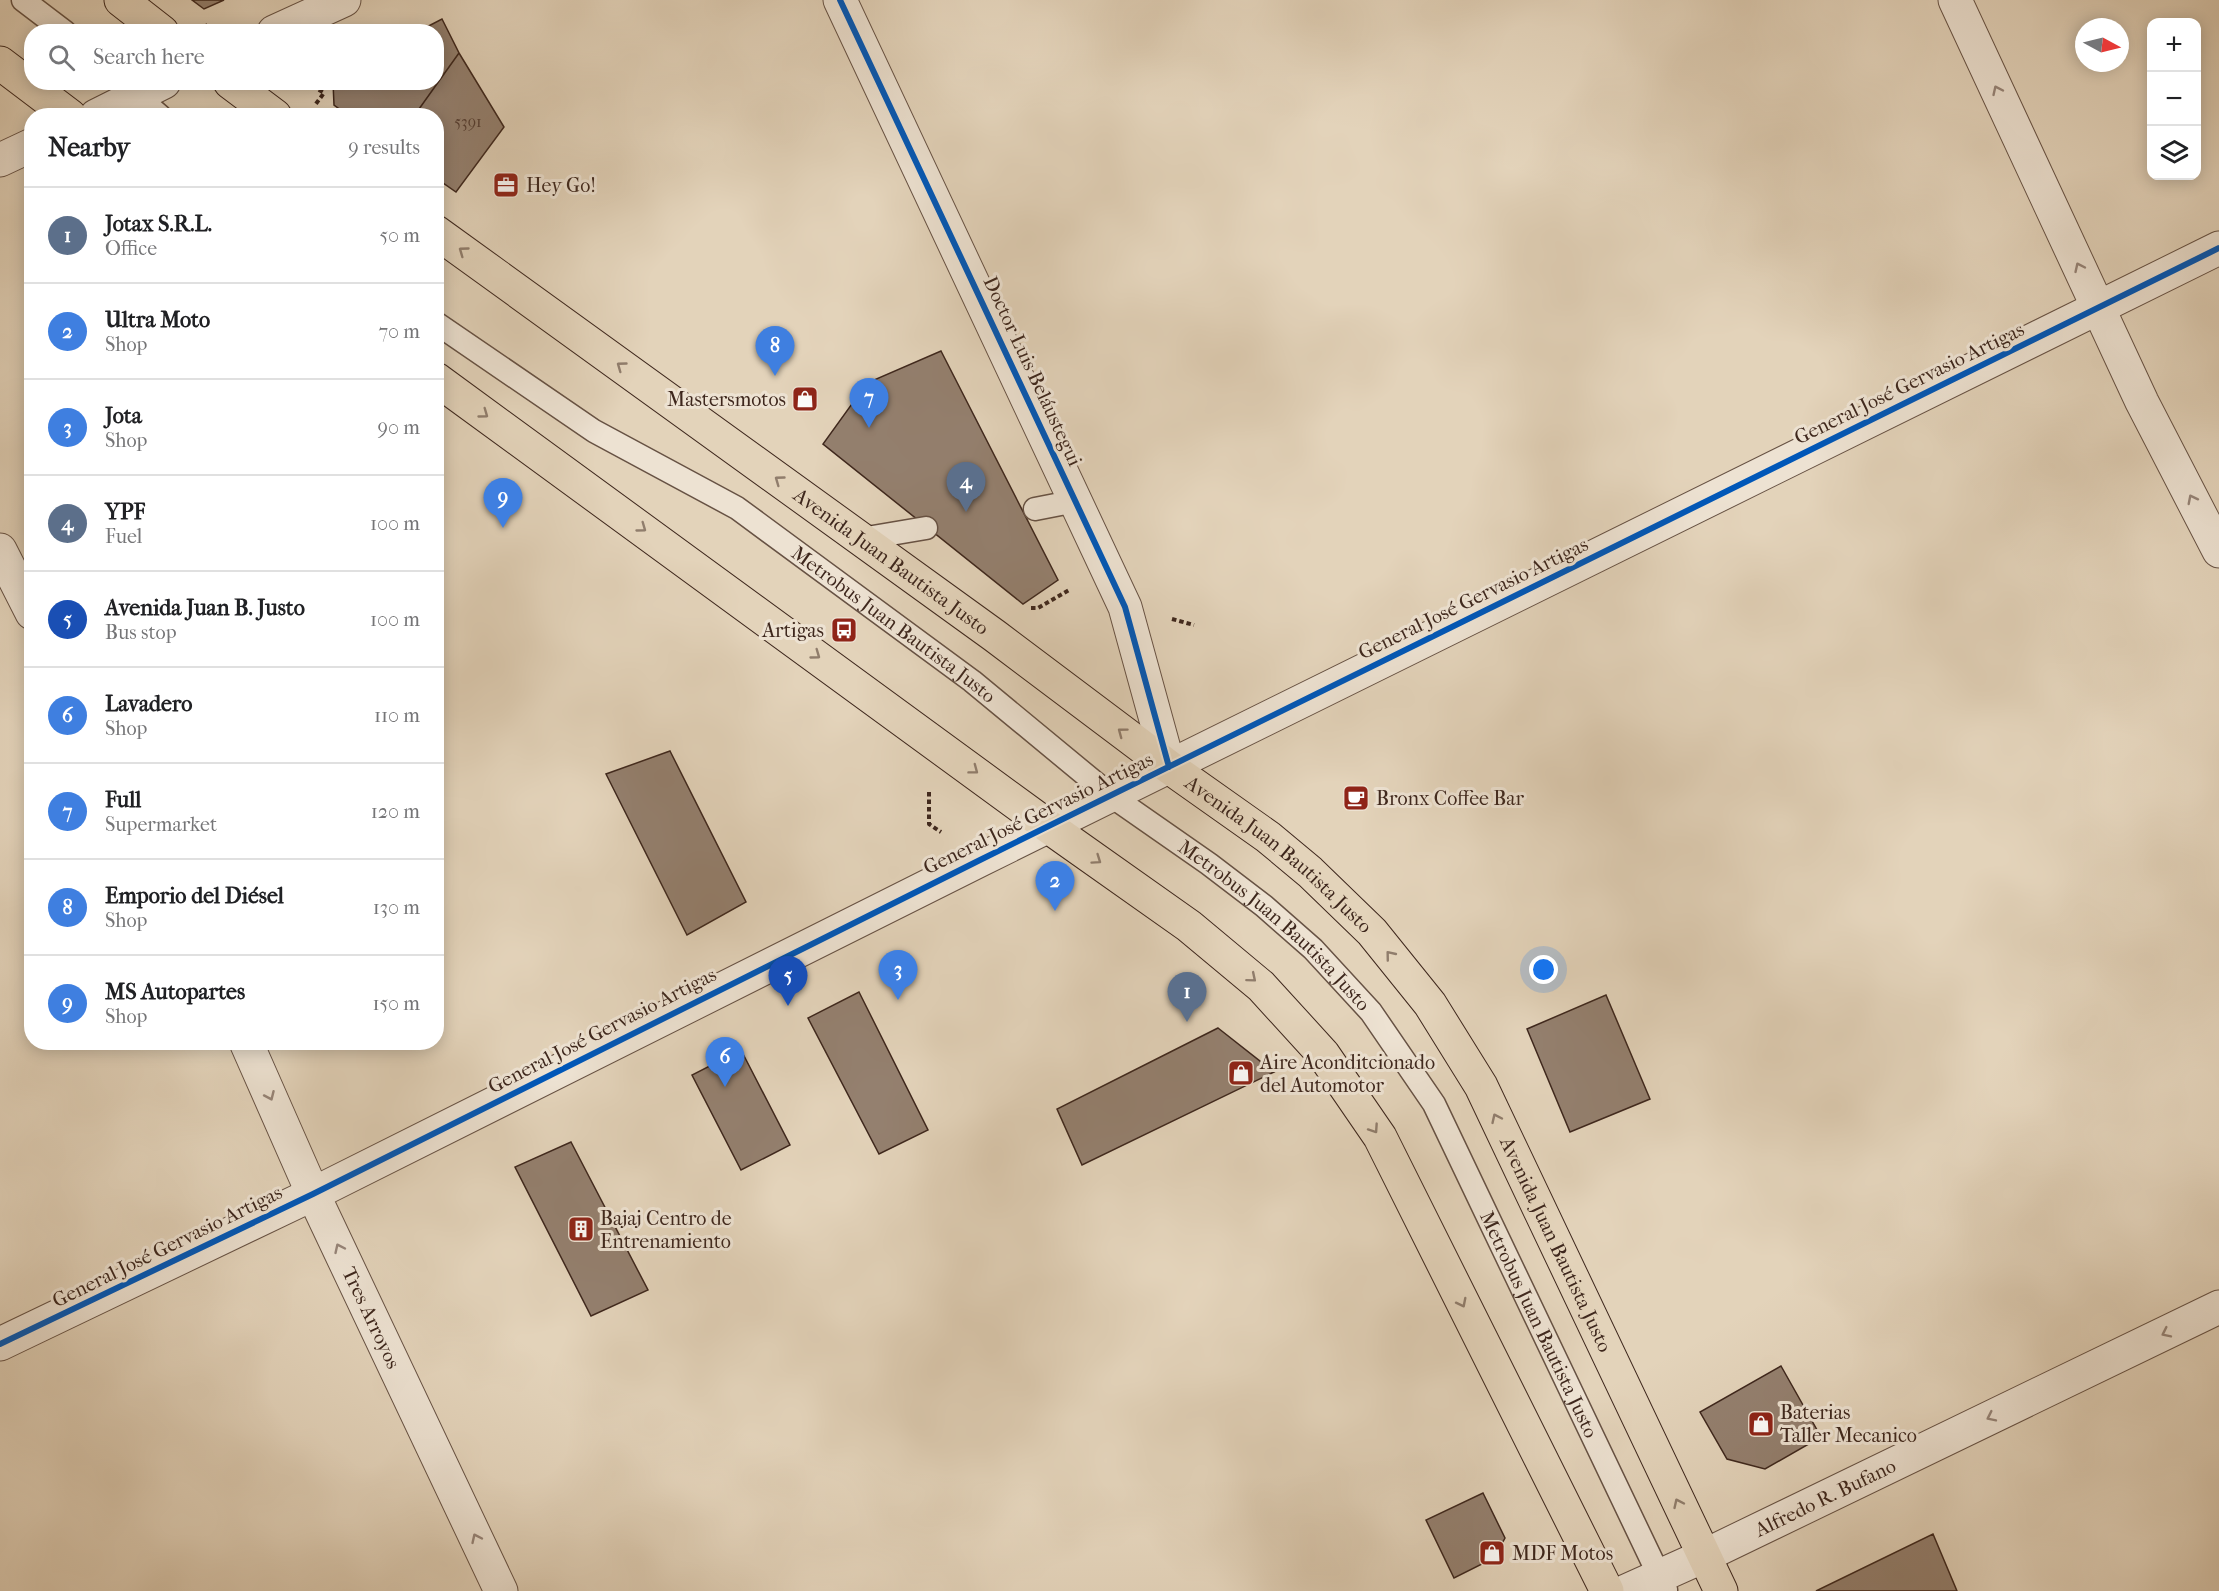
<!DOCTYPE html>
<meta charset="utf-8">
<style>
body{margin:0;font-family:"IM FELL French Canon",serif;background:#f2f2f2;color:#202124}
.controls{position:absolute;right:18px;top:18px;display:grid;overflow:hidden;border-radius:12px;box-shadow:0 3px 15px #0003}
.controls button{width:54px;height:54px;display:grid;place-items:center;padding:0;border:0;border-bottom:2px solid #e0e0e0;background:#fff;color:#202124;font:30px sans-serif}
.compass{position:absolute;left:2075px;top:18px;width:54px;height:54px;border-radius:50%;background:#fff;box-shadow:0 3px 15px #0003;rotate:97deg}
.you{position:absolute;left:1544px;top:970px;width:21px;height:21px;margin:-15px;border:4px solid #fff;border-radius:50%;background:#1a73e8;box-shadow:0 0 0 9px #1a73e833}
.badge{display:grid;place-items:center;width:39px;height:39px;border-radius:50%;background:#8f2418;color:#fff;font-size:20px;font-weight:700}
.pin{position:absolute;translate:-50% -50px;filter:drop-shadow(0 2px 3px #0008)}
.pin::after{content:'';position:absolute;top:32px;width:21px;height:18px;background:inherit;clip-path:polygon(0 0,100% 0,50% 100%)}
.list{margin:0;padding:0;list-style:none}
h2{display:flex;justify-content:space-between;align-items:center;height:78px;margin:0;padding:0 24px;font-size:26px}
h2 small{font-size:20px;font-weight:400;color:#757577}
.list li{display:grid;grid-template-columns:39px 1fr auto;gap:18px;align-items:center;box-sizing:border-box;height:96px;padding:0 24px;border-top:2px solid #e0e0e0}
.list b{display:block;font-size:22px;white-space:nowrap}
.list p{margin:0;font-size:20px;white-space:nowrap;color:#757577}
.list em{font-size:20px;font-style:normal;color:#757577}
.icon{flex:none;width:33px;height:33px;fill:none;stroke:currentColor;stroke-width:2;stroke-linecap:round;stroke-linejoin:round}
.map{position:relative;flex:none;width:2219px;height:1591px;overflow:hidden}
.search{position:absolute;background:#fff;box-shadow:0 3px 15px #0003;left:24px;top:24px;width:420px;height:66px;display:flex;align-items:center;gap:15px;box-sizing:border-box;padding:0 21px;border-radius:24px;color:#757577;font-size:22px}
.panel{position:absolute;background:#fff;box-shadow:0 3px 15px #0003;left:24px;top:108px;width:420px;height:942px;border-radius:24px}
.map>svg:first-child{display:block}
.building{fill:#94806f;stroke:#3e271d;stroke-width:1.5}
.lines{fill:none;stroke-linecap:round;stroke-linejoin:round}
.service-casing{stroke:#675244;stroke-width:25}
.minor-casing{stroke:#675244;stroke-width:35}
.primary-casing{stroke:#3e271d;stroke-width:35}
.path{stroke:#3e271d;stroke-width:4;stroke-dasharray:4.5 3;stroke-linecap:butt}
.service{stroke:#ede2d2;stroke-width:22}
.minor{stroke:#ede2d2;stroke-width:33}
.primary{stroke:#e3d3ba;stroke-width:33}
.cycleway-casing{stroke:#ede2d2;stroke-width:10}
.cycleway{stroke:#0057b8;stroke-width:6}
.oneway{stroke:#968478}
.oneway2{stroke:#907d6c}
.labels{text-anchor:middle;stroke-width:6;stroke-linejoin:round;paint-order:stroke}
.number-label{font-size:16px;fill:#543d32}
.poi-label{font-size:20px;fill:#3e271d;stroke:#ede2d2;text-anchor:start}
.street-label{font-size:20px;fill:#3e271d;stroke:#ede2d2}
</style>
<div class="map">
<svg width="2219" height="1591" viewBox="0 0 2219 1591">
<rect width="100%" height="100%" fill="#e3d3ba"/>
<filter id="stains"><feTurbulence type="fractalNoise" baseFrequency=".00333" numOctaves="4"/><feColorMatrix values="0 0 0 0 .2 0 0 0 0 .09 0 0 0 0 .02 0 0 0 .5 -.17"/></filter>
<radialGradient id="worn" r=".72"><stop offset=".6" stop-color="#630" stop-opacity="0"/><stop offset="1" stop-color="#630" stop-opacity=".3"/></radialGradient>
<path class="building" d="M192 0H224L204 9Z
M442 19 459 53 414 116H349L334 105 333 82H436V32H417Z
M459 53 504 127 456 192 436 178V116H414Z
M941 351 1058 580 1023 604 823 444 867 383Z
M670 751 746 902 687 935 606 774Z
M859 992 928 1130 879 1154 808 1018Z
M1606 995 1650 1099 1570 1132 1527 1029Z
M1218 1028 1274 1072 1082 1165 1057 1109Z
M741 1050 790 1145 741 1170 692 1075Z
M571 1142 648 1290 591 1316 515 1167Z
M1781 1366 1821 1437 1765 1469 1727 1459 1700 1412Z
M1483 1493 1505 1538 1494 1558 1454 1578 1426 1520Z
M1933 1534 1957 1591H1816Z"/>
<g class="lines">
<defs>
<g id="service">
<path d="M23 0 65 32"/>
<path d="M121 82 160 116"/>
<path id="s1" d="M436 323 594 431 737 508 972 681 1110 795 1209 864 1264 906 1313 949 1371 1012 1434 1104 1666 1590"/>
<path d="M1035 509 1076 501"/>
<path d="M861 539 926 528"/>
</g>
<g id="minor">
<path d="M840 0 1125 607 1169 767"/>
<path d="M1955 0 2142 402 2219 551"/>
<path d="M274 32 344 0"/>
<path d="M96 116 164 82"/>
<path d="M0 160 32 145"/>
<path d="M0 550 32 613"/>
<path id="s2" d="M246 1042 313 1194 501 1591"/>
<path d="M0 1344 313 1194 980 860 2219 248"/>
<path id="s3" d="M1626 1591 1704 1556 2219 1307"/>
</g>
<g id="primary">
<path d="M121 0 162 32"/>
<path d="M0 63 70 116"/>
<path d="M230 82 275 116"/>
<path id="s4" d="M436 232 995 636 1169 767 1268 837 1310 872 1372 932 1430 1004 1481 1086 1721 1591"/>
<path d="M436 379 1049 827 1189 926 1261 986 1323 1054 1380 1137 1607 1591"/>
</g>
</defs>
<use href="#service" class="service-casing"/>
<use href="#minor" class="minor-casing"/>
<use href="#primary" class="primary-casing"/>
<path class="path" d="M205 25 217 32
M306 82 324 93 315 105
M1031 608H1038L1069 590
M1172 619 1194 625
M929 792V824L941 832"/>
<use href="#service" class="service"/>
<use href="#minor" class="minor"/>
<use href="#primary" class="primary"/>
<defs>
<path id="cycleway" d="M840 0 1125 607 1169 767
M0 1344 313 1194 980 860 2219 248"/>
</defs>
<use href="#cycleway" class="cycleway-casing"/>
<use href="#cycleway" class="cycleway"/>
</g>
<defs><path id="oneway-chevron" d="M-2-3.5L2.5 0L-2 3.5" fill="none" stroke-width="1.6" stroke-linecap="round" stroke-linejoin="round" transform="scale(1.5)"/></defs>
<g class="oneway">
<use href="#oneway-chevron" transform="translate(1997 90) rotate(-115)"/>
<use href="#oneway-chevron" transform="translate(2079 267) rotate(-115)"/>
<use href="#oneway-chevron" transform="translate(2192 499) rotate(-117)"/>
<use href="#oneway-chevron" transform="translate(270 1096) rotate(66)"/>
<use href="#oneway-chevron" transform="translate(339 1248) rotate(-115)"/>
<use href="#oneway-chevron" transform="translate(2166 1333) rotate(154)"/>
<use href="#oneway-chevron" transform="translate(1991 1417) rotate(154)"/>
<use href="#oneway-chevron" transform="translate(476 1538) rotate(-115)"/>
</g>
<g class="oneway2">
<use href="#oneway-chevron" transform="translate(463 251) rotate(-144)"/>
<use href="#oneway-chevron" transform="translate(621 366) rotate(-144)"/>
<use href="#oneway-chevron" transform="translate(484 414) rotate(36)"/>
<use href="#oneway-chevron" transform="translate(779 480) rotate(-144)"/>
<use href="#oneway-chevron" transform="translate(642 528) rotate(36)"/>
<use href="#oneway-chevron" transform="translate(816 655) rotate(36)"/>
<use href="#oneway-chevron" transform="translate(1122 732) rotate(-143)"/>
<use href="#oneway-chevron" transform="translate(974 770) rotate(37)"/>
<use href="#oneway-chevron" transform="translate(1097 860) rotate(35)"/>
<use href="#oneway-chevron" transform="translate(1390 955) rotate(-129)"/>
<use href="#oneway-chevron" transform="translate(1252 978) rotate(40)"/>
<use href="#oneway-chevron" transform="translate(1496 1118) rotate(-115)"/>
<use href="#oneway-chevron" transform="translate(1374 1129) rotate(56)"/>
<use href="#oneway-chevron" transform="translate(1462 1303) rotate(63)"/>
<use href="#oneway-chevron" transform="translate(1678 1503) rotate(-115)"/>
</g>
<defs>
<symbol id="office-square" viewBox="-11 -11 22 22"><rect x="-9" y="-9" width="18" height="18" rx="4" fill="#8f2418" stroke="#ede2d2"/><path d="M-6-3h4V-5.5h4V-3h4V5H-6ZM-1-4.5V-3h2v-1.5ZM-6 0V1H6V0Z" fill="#fff"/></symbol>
<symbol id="shop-square" viewBox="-11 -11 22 22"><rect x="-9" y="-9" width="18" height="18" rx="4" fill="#8f2418" stroke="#ede2d2"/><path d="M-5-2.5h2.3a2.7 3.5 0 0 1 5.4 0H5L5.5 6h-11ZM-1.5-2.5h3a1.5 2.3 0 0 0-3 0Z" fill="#fff"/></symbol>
<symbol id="bus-square" viewBox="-11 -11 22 22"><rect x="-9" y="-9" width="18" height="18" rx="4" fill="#8f2418" stroke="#ede2d2"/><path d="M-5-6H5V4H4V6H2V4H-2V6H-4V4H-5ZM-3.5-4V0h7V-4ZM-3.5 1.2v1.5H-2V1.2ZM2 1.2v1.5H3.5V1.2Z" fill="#fff"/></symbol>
<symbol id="cafe-square" viewBox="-11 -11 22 22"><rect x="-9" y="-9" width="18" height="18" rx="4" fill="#8f2418" stroke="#ede2d2"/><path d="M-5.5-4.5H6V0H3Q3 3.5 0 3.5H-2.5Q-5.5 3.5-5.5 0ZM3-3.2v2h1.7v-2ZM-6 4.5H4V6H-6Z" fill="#fff"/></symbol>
<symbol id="building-square" viewBox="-11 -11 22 22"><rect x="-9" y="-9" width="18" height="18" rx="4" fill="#8f2418" stroke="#ede2d2"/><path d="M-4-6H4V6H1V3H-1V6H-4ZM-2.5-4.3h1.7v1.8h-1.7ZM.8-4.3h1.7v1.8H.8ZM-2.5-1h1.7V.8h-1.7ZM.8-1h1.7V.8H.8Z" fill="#fff"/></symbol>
</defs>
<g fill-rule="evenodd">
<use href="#office-square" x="491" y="170" width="30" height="30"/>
<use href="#shop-square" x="790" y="384" width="30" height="30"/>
<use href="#bus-square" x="829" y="615" width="30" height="30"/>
<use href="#cafe-square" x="1341" y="783" width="30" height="30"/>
<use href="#shop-square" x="1226" y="1058" width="30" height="30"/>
<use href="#building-square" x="566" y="1214" width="30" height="30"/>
<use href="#shop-square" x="1746" y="1409" width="30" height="30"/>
<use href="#shop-square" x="1477" y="1538" width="30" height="30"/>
</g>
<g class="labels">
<g class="number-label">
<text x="468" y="127">5391</text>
</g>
<g class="poi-label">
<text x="526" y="192">Hey Go!</text>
<text x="786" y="406" text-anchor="end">Mastersmotos</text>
<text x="824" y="637" text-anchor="end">Artigas</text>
<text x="1376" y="805">Bronx Coffee Bar</text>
<text x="1260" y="1069">Aire Aconditcionado<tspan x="1260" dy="23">del Automotor</tspan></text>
<text x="600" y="1225">Bajaj Centro de<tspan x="600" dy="23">Entrenamiento</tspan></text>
<text x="1780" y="1419">Baterias<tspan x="1780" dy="23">Taller Mecanico</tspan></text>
<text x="1512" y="1560">MDF Motos</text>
</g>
<g class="street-label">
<text transform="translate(1033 371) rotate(65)" y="7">Doctor Luis Beláustegui</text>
<text transform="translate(1909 383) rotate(-26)" y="7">General José Gervasio Artigas</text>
<text dy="7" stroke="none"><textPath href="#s4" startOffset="562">Avenida Juan Bautista Justo</textPath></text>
<text transform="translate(1473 598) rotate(-26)" y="7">General José Gervasio Artigas</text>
<text dy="7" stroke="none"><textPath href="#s1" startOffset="549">Metrobus Juan Bautista Justo</textPath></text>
<text transform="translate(1038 813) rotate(-26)" y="7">General José Gervasio Artigas</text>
<text dy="7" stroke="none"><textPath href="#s4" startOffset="1048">Avenida Juan Bautista Justo</textPath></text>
<text dy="7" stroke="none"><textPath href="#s1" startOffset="1035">Metrobus Juan Bautista Justo</textPath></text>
<text transform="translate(602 1030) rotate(-27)" y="7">General José Gervasio Artigas</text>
<text dy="7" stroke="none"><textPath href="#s4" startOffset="1534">Avenida Juan Bautista Justo</textPath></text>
<text transform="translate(167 1246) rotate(-26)" y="7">General José Gervasio Artigas</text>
<text dy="7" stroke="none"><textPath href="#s2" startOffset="303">Tres Arroyos</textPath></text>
<text dy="7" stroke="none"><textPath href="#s1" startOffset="1521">Metrobus Juan Bautista Justo</textPath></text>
<text dy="7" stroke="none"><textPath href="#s3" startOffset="220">Alfredo R. Bufano</textPath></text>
</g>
</g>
<rect width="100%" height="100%" filter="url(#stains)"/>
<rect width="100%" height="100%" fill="url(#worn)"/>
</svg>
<div class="controls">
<button>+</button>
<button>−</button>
<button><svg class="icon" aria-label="layers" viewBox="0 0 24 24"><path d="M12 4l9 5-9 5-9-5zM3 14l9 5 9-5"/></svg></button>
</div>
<svg class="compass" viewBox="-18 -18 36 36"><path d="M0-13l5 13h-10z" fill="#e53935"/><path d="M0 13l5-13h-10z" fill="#757577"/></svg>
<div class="you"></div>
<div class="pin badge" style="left:1187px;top:1022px;background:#5c6f8a">1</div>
<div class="pin badge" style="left:1055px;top:911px;background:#3f7fe0">2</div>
<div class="pin badge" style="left:898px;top:1000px;background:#3f7fe0">3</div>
<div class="pin badge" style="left:966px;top:512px;background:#5c6f8a">4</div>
<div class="pin badge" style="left:788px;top:1006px;background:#1a4fb4">5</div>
<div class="pin badge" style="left:725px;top:1087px;background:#3f7fe0">6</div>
<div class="pin badge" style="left:869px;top:428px;background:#3f7fe0">7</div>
<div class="pin badge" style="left:775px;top:376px;background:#3f7fe0">8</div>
<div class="pin badge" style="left:503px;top:528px;background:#3f7fe0">9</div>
<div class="search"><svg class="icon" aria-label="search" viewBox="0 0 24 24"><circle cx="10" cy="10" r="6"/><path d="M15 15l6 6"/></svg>Search here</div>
<section class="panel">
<h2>Nearby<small>9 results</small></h2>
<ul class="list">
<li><span class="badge" style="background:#5c6f8a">1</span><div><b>Jotax S.R.L.</b><p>Office</p></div><em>50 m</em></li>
<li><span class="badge" style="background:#3f7fe0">2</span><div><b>Ultra Moto</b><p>Shop</p></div><em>70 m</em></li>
<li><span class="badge" style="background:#3f7fe0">3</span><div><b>Jota</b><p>Shop</p></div><em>90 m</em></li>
<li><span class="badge" style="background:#5c6f8a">4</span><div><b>YPF</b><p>Fuel</p></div><em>100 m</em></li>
<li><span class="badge" style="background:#1a4fb4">5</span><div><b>Avenida Juan B. Justo</b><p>Bus stop</p></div><em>100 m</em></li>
<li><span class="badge" style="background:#3f7fe0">6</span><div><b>Lavadero</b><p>Shop</p></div><em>110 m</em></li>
<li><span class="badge" style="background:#3f7fe0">7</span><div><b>Full</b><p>Supermarket</p></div><em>120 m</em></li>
<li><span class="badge" style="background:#3f7fe0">8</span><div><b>Emporio del Diésel</b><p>Shop</p></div><em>130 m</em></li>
<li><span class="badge" style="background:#3f7fe0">9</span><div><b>MS Autopartes</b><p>Shop</p></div><em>150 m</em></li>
</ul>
</section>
</div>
